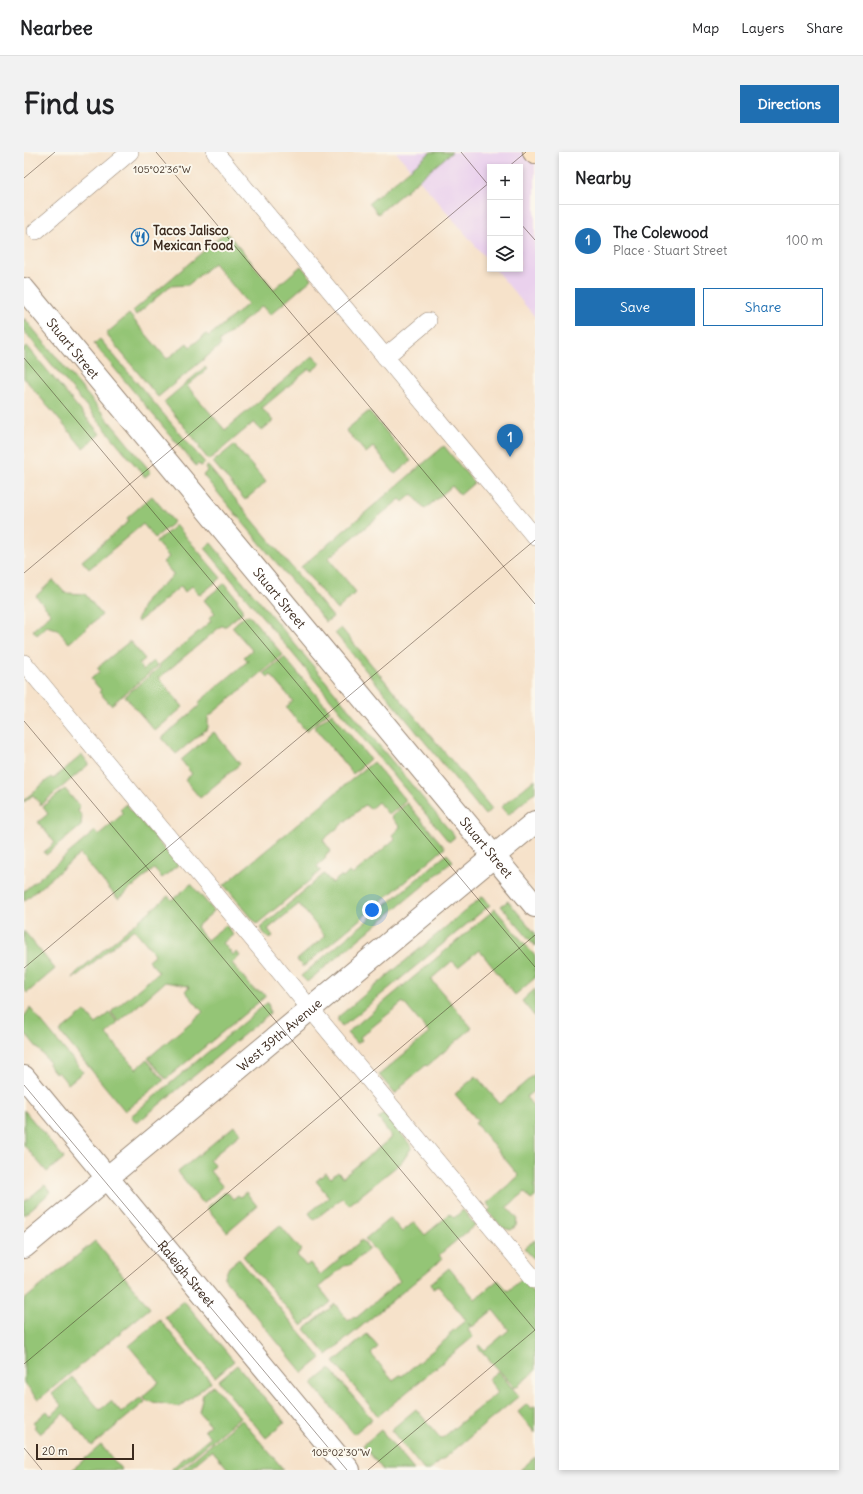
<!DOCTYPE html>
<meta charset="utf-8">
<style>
body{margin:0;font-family:Delius,sans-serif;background:#f2f2f2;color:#202124}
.controls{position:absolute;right:12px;top:12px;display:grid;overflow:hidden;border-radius:0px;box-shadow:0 2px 6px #0003}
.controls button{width:36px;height:36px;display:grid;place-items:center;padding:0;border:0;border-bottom:1px solid #e0e0e0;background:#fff;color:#202124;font:20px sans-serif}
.scale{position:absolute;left:12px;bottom:10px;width:98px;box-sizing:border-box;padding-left:4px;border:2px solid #3b2a1e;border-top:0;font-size:11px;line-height:14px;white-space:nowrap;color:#3b2a1e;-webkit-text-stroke:3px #fbf7ec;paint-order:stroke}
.you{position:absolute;left:348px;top:758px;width:14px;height:14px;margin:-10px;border:3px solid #fff;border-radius:50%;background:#1a73e8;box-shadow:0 0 0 6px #1a73e833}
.badge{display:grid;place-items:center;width:26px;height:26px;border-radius:50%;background:#1f6fb2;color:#fff;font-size:13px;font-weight:700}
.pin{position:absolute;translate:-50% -33px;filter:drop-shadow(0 1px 2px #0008)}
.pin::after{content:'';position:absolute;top:21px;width:14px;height:12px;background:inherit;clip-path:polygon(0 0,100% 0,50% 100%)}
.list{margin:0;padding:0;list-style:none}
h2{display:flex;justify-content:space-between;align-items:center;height:52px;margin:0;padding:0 16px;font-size:17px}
h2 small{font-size:13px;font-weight:400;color:#757577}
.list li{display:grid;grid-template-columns:26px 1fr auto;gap:12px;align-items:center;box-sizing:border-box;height:72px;padding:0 16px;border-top:1px solid #e0e0e0}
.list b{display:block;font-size:15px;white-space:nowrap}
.list p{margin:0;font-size:13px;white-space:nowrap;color:#757577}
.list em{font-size:13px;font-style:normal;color:#757577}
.actions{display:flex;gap:8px;padding:12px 16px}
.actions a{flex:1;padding:9px 0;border:1px solid #1f6fb2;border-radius:0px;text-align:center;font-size:14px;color:#1f6fb2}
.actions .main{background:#1f6fb2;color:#fff}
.icon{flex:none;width:22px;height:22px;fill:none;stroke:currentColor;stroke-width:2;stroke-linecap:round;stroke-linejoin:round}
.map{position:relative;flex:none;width:511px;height:1318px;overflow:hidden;border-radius:0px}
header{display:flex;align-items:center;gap:24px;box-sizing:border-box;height:56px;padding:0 20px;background:#fff;border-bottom:1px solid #e0e0e0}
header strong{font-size:19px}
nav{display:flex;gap:22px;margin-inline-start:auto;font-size:14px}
.intro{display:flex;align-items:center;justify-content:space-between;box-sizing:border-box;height:96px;padding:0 24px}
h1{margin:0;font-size:28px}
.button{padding:10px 18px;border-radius:0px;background:#1f6fb2;color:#fff;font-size:14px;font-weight:700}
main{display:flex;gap:24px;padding:0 24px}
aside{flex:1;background:#fff;border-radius:0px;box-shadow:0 2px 6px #0003}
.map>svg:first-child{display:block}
.built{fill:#ead1ed}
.green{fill:#94c576;stroke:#68784a}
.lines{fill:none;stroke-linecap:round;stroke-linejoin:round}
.lane-casing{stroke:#988674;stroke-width:18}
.street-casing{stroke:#988674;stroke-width:24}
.secondary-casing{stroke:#988674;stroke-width:24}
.lane{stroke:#fff;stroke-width:17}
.street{stroke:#fff;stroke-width:22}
.secondary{stroke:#fde5c5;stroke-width:22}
.ticks{fill:none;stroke:#3b2a1e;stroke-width:1;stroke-opacity:0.45}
.labels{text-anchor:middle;stroke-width:4;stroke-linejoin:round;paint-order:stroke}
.poi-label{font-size:13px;font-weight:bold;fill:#3b2a1e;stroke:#fbf7ec;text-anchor:start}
.street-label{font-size:13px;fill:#3b2a1e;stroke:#fbf7ec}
.ticks-label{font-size:10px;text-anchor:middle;fill:#3b2a1e;stroke:#fbf7ec;stroke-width:4;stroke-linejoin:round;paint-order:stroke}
</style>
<header>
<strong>Nearbee</strong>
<nav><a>Map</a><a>Layers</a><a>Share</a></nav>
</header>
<div class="intro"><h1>Find us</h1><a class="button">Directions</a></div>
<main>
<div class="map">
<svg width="511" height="1318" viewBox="0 0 511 1318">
<rect width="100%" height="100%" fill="#fbf7ec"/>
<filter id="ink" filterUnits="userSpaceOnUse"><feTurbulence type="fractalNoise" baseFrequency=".025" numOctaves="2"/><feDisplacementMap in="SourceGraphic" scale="8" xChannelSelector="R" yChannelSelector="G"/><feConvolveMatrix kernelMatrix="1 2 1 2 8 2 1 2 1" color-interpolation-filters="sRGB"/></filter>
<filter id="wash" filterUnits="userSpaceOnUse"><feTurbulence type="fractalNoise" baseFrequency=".012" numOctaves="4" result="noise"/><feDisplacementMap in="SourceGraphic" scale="16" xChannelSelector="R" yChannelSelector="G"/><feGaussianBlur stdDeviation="0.9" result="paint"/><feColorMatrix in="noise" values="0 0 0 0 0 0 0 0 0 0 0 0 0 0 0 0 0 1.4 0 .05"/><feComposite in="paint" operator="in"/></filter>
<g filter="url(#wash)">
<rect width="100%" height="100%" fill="#f6e2ca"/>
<path class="built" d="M372 0H511V165L471 117H496V15H466V111Z"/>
<path class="green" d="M407 0H428L354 62 345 51Z
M202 80 250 137 277 114 288 127 246 163 238 154 195 190 197 193 134 245 82 182 105 162 143 207 163 191 166 195 182 182 185 184 224 152 190 111 164 133 146 134 112 163 109 159Z
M0 167H1L127 320 121 325 0 179Z
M76 187 181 311 177 314 174 312 172 314 70 192Z
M3 194 76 282 59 296 0 226V196Z
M289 204 296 212 288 219 285 217 238 256 249 269 237 279 230 270 185 308 175 296 176 294 140 250 181 215 183 217 163 234 201 278Z
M345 259 387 309 371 322 349 295 342 301 322 278Z
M210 293 242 330 221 348 189 310Z
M420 294 450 331 436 343 428 334 401 357 388 342 379 350 376 347 304 406 332 440 313 458 277 415Z
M184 314 309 465 302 470 179 323 183 319 181 316Z
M128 344 150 370 131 386 119 372 65 417 58 409 105 369 103 366Z
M152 373 197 426 176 443 168 434 161 440 157 434 114 470 113 468 122 447 150 423 139 410 145 405 132 390Z
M187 391 431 685 425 690 181 396Z
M29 428 41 441 61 442 78 463 45 491 33 477 23 474 13 483 9 478 27 462 12 444Z
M201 431 214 448 213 449 219 457 217 458 219 460 202 474H197L135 526 159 555 131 579 101 544 136 515 135 513 187 469 185 466 191 461 180 448Z
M221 463 223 465 225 463 259 503 184 565V576L152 602 138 586 175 554 176 549 224 509 220 505 228 498 208 475Z
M317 476 468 657 461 663 311 481Z
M106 489 121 507 115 512 119 518 129 509 134 514 87 553 75 540 77 538 67 527 76 519 73 516Z
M260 505 306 559 282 579 262 555 269 549 247 523 244 525 240 521Z
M308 561 346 607 329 622 290 575Z
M190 580 216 612 176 646 161 628 168 622 157 608Z
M58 603 65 612 17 653 9 643 0 650V648L27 625 29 627Z
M349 610 382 649 365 663 354 650 346 657 341 653 299 688 307 699 301 704 302 706 293 714 297 719 233 772 200 733Z
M511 627V640L484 663 477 655Z
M41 637 56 655 53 658 58 664 57 674 22 703 20 700 31 691 14 670 24 662 19 655Z
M383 651 421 696 279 815 273 808 301 784 275 752 244 777 249 784 245 787 236 776 300 722 308 731 317 724 319 726 325 720 328 723 371 687 368 683 376 675 367 665Z
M102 652 154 713 138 726 130 717 94 747 56 702 0 749V739L71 679 74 683 99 662 96 657Z
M423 702 429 709 283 830 277 824Z
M167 732 190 759 172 775 183 788 202 773 209 783 199 791 209 803 213 800 216 804 208 811 230 838 238 840 242 844 142 927 124 906 179 860 161 839 165 836 164 834 141 830 95 870 87 860 135 820 124 808 131 802 110 777 49 827 52 821 144 744 148 748Z
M459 744 466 753 318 875 314 870V865Z
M484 749 511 781V794L477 754Z
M471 757 511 804V826L491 843 455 798 434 815 428 809 407 827 448 876 403 914 402 913 376 935 377 936 371 942 355 923 405 881 379 850 336 885 338 888 333 892 323 881Z
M0 779 31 817 3 841 0 837Z
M511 837V865L498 849Z
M244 850 246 861 113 971 107 964Z
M6 856 59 920 44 932 34 920 32 922 24 912 25 910 2 882 0 884V865Z
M61 859 72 872 86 861 94 871 82 882 112 917 123 908 140 928 101 959 36 880Z
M511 922V938L502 945 511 956V1045L507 1048 501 1040 483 1055 493 1066 492 1074 487 1078 479 1076 464 1059 467 1056 463 1051 495 1024 451 971 454 969 431 942 452 924 476 952Z
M0 958 40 1006 23 1020 0 993Z
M360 961 388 995 378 1010 325 1053 318 1046 290 1068 285 1061 305 1045 292 1029 302 1021 307 1026 314 1020 319 1025 368 985 354 966Z
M210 974 217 981 185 1008 191 1014 186 1019 199 1035 179 1051 154 1020Z
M21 1033 27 1040 0 1063V1050Z
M222 1040 233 1054 203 1080 183 1056 200 1041H204L209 1047 214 1043 216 1045Z
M439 1058 451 1073 415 1103 418 1107 303 1203 281 1177 311 1152 324 1169 330 1164 332 1166 376 1129 341 1087 366 1066 378 1080 390 1070 401 1083 426 1062 430 1066Z
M256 1073 277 1098 273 1103 282 1114 286 1111 296 1123 338 1088 345 1097 326 1113 320 1114 295 1135 307 1150 278 1174 219 1104Z
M511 1088V1106L510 1107 500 1096Z
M71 1089 126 1156 14 1248 0 1231V1148Z
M215 1107 297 1206 279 1221 200 1126 205 1115Z
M425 1116 451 1147 474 1128 484 1139 498 1127 511 1143V1219L491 1236 454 1195 456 1193 461 1198 485 1178 469 1158 448 1175 444 1171 447 1175 444 1178 449 1185 354 1264 310 1210 343 1182 354 1195 347 1202 369 1228 376 1223 378 1224 426 1184 425 1182 442 1168 414 1134 409 1137 407 1131Z
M160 1149 210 1209 191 1225 141 1165Z
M136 1168 187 1230 156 1255 123 1249 119 1244 135 1230 105 1194Z
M213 1213 261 1270 242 1286 194 1229Z
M306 1217 348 1267 330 1282 288 1232Z
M474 1219 495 1244 406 1318H400L367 1278 392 1257 417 1287 474 1240 464 1227Z
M48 1225 76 1258 87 1249 97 1261 117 1245 121 1250 68 1294 40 1261 16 1282 10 1275 12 1274 9 1271 23 1259 27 1264 38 1254 28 1242Z
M189 1233 216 1265 153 1318H146L186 1285 180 1278 186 1273 175 1260 179 1242Z
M503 1252 507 1257 511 1254V1281L494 1260Z
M217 1267 260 1318H205L188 1298 164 1318H157Z
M357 1278 390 1318H359L339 1293Z
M77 1293 98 1318H48Z
M511 1305V1318H496Z"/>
</g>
<g filter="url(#ink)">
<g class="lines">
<defs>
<path id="lane" d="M191 0 511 385
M12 79 106 0
M361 205 404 169
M0 511 511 1128"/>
<g id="street">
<path id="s1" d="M0 137 511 754"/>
<path id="s2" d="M0 925 325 1318"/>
<path id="s3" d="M0 1095 511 670"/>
</g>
<path id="secondary" d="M510 0 511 1"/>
</defs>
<use href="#lane" class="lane-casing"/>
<use href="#street" class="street-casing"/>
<use href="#secondary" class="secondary-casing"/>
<use href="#lane" class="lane"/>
<use href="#street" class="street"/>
<use href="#secondary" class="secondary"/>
</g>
</g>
<path class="ticks" d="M132 0 511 452M437 0 466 35M484 15 502 0M0 26 31 0M496 71 511 88M0 206 511 815M0 421 466 30M0 569 511 1178M0 816 511 388M0 933 323 1318M0 1212 511 783M0 1296 18 1318M344 1318 511 1178"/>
<defs>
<symbol id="restaurant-ring" viewBox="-11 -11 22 22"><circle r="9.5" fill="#fbf7ec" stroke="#1f6fb2" stroke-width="1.5"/><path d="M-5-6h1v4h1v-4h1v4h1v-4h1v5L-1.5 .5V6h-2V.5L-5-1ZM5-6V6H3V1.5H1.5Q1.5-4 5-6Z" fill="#1f6fb2"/></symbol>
</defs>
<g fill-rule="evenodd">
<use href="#restaurant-ring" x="106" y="75" width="20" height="20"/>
</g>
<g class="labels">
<g class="poi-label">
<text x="129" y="83">Tacos Jalisco<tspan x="129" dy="15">Mexican Food</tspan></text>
</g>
<g class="street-label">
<text dy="5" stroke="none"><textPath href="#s1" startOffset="77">Stuart Street</textPath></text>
<text dy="5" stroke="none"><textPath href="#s1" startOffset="401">Stuart Street</textPath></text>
<text dy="5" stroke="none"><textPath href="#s1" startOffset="725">Stuart Street</textPath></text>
<text dy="5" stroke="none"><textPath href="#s3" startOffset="332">West 39th Avenue</textPath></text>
<text dy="5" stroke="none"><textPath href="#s2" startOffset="255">Raleigh Street</textPath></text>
</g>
</g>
<g class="ticks-label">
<text x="138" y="21">105°02'36"W</text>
<text x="317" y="1304">105°02'30"W</text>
</g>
</svg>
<div class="controls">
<button>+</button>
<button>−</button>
<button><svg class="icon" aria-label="layers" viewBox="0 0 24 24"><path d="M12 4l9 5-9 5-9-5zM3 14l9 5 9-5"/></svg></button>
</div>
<div class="scale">20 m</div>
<div class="you"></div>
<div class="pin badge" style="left:486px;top:305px">1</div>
</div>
<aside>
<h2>Nearby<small></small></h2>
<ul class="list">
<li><span class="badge">1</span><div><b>The Colewood</b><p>Place · Stuart Street</p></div><em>100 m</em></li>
</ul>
<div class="actions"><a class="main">Save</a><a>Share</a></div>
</aside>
</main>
